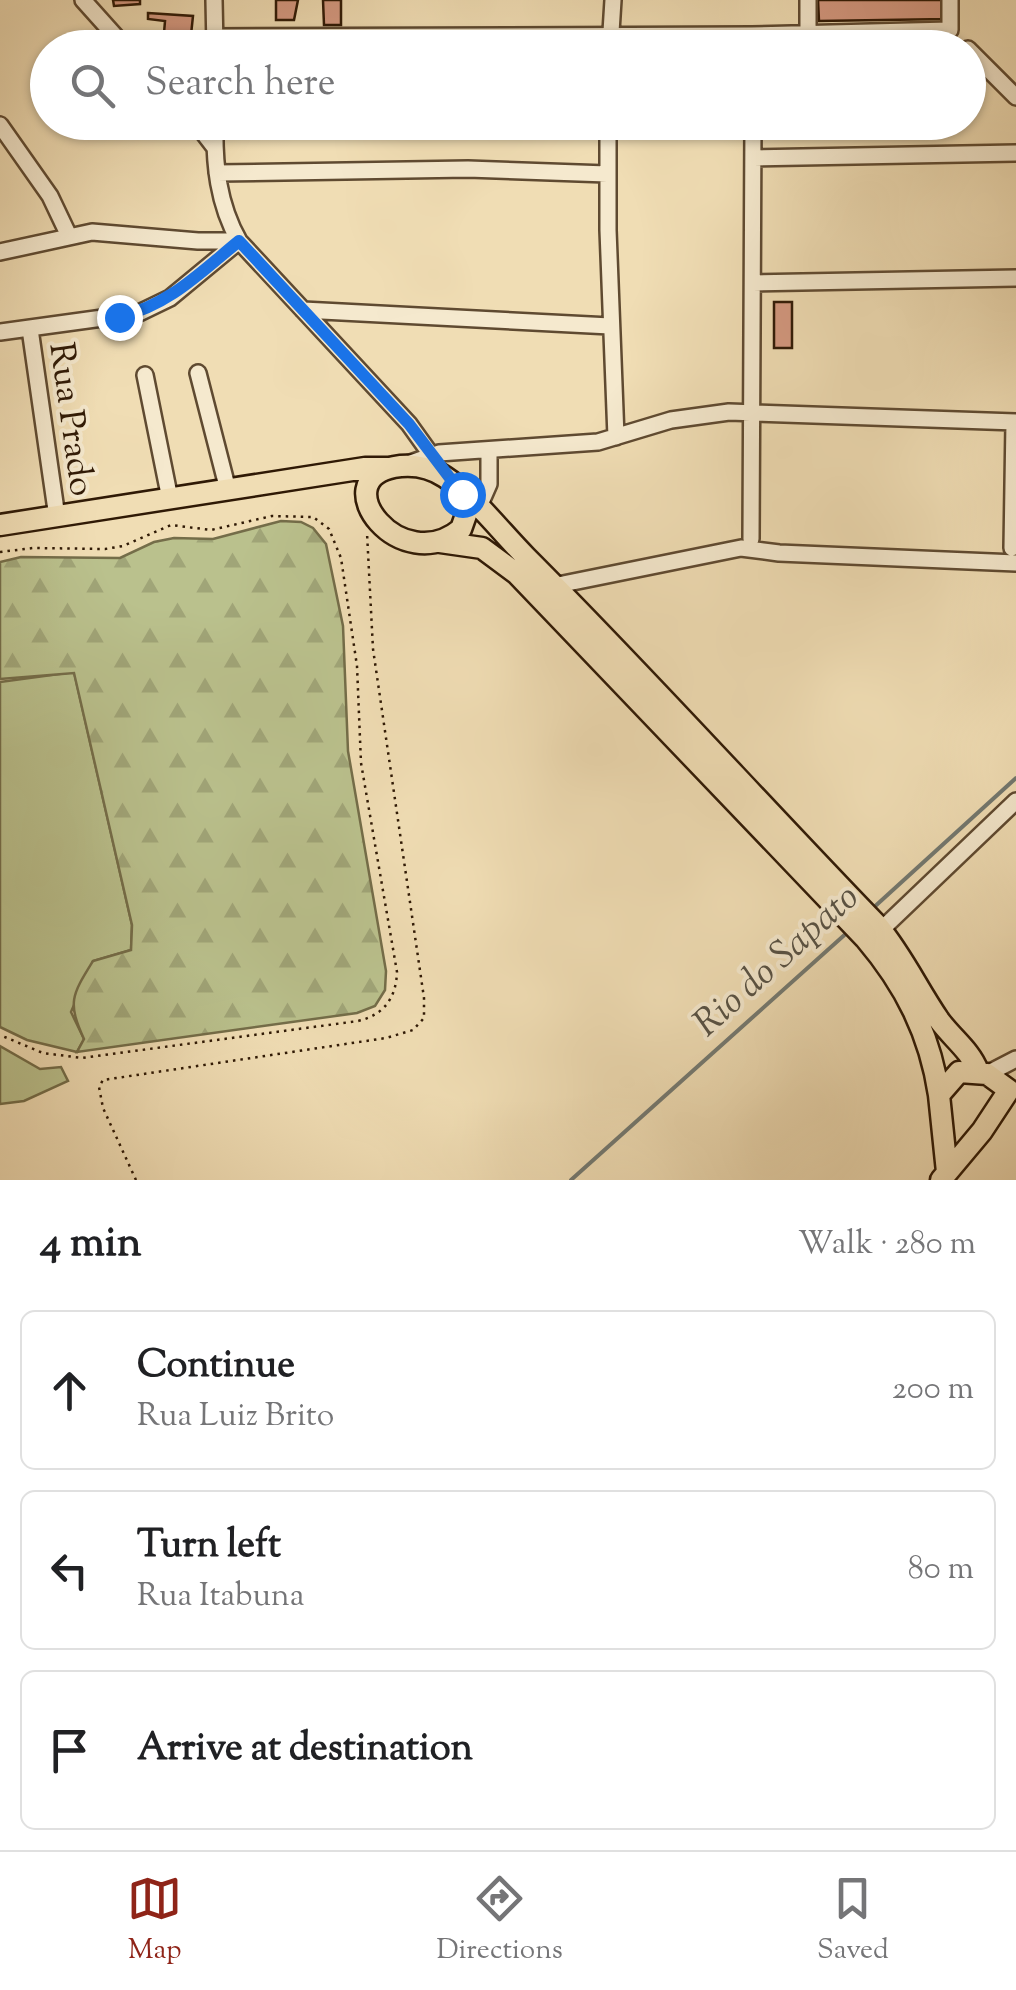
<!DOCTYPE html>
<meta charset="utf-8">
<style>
body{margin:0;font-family:"Sorts Mill Goudy",serif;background:#f6f6f6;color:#202124}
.stop{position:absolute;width:30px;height:30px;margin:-22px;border:8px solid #1a73e8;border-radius:50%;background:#fff}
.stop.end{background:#1a73e8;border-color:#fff;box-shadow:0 2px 10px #0008}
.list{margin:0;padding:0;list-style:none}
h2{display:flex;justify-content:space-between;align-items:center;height:130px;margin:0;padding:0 40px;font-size:42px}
h2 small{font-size:32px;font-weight:400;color:#757577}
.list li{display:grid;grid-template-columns:65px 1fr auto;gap:30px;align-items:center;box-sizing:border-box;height:160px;margin:0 20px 20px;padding:0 20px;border:2px solid #e0e0e0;border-radius:15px}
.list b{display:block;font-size:38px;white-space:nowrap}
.list p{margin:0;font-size:32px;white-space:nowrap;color:#757577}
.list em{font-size:32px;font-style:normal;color:#757577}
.icon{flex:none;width:55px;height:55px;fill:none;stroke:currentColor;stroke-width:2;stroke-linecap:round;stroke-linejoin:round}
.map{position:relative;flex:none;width:1016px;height:1180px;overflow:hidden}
.search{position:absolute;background:#fff;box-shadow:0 2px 8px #0004;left:30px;right:30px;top:30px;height:110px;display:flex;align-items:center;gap:25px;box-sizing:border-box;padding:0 35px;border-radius:55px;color:#757577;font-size:38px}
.sheet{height:670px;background:#fff}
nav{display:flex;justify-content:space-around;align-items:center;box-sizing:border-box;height:140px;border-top:2px solid #e0e0e0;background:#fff;font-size:28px;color:#757577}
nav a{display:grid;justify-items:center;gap:5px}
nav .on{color:#8f2418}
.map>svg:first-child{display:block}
.grass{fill:#bac18d;stroke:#746d49;stroke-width:2.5}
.forest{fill:url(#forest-firs);stroke:#746d49;stroke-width:2.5}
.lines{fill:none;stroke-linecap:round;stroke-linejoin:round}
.stream{stroke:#737971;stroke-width:4}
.building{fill:#d59981;stroke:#2f1905;stroke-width:2.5}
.minor-casing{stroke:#5f4a31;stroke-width:20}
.major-casing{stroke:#2f1905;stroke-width:25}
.path{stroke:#2f1905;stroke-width:2.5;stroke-dasharray:2.5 5;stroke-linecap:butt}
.minor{stroke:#f5e9ce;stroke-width:15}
.major{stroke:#f0ddb4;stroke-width:20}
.route{stroke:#1a73e8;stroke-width:12}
.labels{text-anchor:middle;stroke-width:8;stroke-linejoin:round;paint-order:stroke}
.street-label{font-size:35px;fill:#2f1905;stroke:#f5e9ce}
.water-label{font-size:38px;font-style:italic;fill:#575144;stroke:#f5e9ce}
</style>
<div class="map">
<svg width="1016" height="1180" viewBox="0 0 1016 1180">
<defs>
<pattern id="forest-firs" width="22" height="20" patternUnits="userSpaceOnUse" patternTransform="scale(2.5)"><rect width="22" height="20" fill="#bac18d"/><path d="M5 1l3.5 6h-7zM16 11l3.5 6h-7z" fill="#a0a578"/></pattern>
</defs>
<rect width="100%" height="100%" fill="#f0ddb4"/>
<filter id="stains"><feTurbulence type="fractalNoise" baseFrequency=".002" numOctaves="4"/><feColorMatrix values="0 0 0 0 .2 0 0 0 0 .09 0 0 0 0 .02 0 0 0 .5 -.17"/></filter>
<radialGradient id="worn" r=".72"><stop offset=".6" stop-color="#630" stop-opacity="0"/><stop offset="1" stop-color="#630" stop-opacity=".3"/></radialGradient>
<path class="grass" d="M74 672 132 925 131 950 93 961 71 1012 84 1039 77 1052 27 1040 0 1027V682Z
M0 1046 40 1069 61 1067 68 1081 24 1101 0 1104Z"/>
<path class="forest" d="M281 521 301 522 313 528 326 544 343 626 348 751 386 971 385 990 375 1006 357 1013 77 1052 84 1039C67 1002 72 995 93 961L131 950 132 925 74 673 0 679V562L21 557 120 558 154 542 174 538 213 539Z"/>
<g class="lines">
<path class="stream" d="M872 909 1016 778
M571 1180 850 930"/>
</g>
<path class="building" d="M113 0H140V4L114 6Z
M276 0H298L294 20H276Z
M323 0H341V25H324Z
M818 0H946V19L819 21Z
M148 13 193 16 191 35 164 33 165 21 148 19Z
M774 302H792V348H774Z"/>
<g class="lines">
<defs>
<path id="minor" d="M83 0 126 48
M214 0 215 48
M808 0V32
M950 30V0
M215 37 752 35 950 30
M610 48 613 0
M968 49 1016 97
M195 122 215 148
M215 122C214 164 218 204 239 241L409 424 434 459
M608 122V230L616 437
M0 125 50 196 69 236
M754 158 1016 153
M217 173 468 169 607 174
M0 252 92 232 198 241H239
M753 283 1016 278
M303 310 610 326
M30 329 57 517
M0 332 139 313 170 298 239 241
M198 373 228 490
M145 375 170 499
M402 466 439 453 598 442 671 420 729 412 1016 422
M478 509 489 484V450
M751 539 753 122
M1012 548 1014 422
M553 586 741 548 779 553 1016 563
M881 930 1016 801
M987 1074 1016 1059"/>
<path id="major" d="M463 494 467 512 461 529C401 579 324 481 394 467 411 464 430 467 445 477 473 495 502 533 526 557 646 677 760 804 878 926 904 958 917 988 939 1020 952 1038 970 1050 978 1071
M0 525 365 468H388
M440 542 482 548 517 574 865 938C905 985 930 1034 939 1095
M941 1180 982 1131 1009 1090 987 1074 959 1072 939 1095 947 1172"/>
</defs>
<use href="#minor" class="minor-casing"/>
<use href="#major" class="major-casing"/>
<path class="path" d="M0 552 33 548 105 549 123 546 171 525 211 530 272 516 313 517 329 529 341 558 357 666 361 763 397 972C396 998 384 1015 358 1021L82 1058 43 1053 0 1035
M136 1180 103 1108 99 1087 103 1080 386 1038 413 1030 424 1018V998L373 649 367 533"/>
<use href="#minor" class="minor"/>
<use href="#major" class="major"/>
</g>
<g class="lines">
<path class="route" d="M119 317C168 306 201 272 239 241L409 424 462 494"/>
</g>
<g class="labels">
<g class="street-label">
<text transform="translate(73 419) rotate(82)" y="12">Rua Prado</text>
</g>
<g class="water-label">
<text transform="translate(775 959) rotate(-42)" y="13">Rio do Sapato</text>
</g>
</g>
<rect width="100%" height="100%" filter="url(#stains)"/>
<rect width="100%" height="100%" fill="url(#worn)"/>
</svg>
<div class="stop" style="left:462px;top:494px"></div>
<div class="stop end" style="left:119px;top:317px"></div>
<div class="search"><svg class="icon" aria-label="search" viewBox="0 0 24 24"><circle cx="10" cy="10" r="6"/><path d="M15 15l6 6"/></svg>Search here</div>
</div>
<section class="sheet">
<h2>4 min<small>Walk · 280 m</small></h2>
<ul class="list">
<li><svg class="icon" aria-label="ahead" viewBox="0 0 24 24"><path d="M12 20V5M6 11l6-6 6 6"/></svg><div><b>Continue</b><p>Rua Luiz Brito</p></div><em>200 m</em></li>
<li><svg class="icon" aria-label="left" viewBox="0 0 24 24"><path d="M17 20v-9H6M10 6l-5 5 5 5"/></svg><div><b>Turn left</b><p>Rua Itabuna</p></div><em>80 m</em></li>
<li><svg class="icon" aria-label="arrive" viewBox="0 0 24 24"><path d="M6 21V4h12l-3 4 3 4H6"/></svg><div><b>Arrive at destination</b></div></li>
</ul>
</section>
<nav>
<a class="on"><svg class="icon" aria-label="map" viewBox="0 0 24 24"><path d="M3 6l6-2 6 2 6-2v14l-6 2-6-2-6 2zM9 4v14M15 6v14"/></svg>Map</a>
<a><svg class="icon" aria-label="directions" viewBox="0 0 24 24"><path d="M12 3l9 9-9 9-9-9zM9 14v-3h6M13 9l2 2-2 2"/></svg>Directions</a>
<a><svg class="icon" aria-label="saved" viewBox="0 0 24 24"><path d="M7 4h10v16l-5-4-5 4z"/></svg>Saved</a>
</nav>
